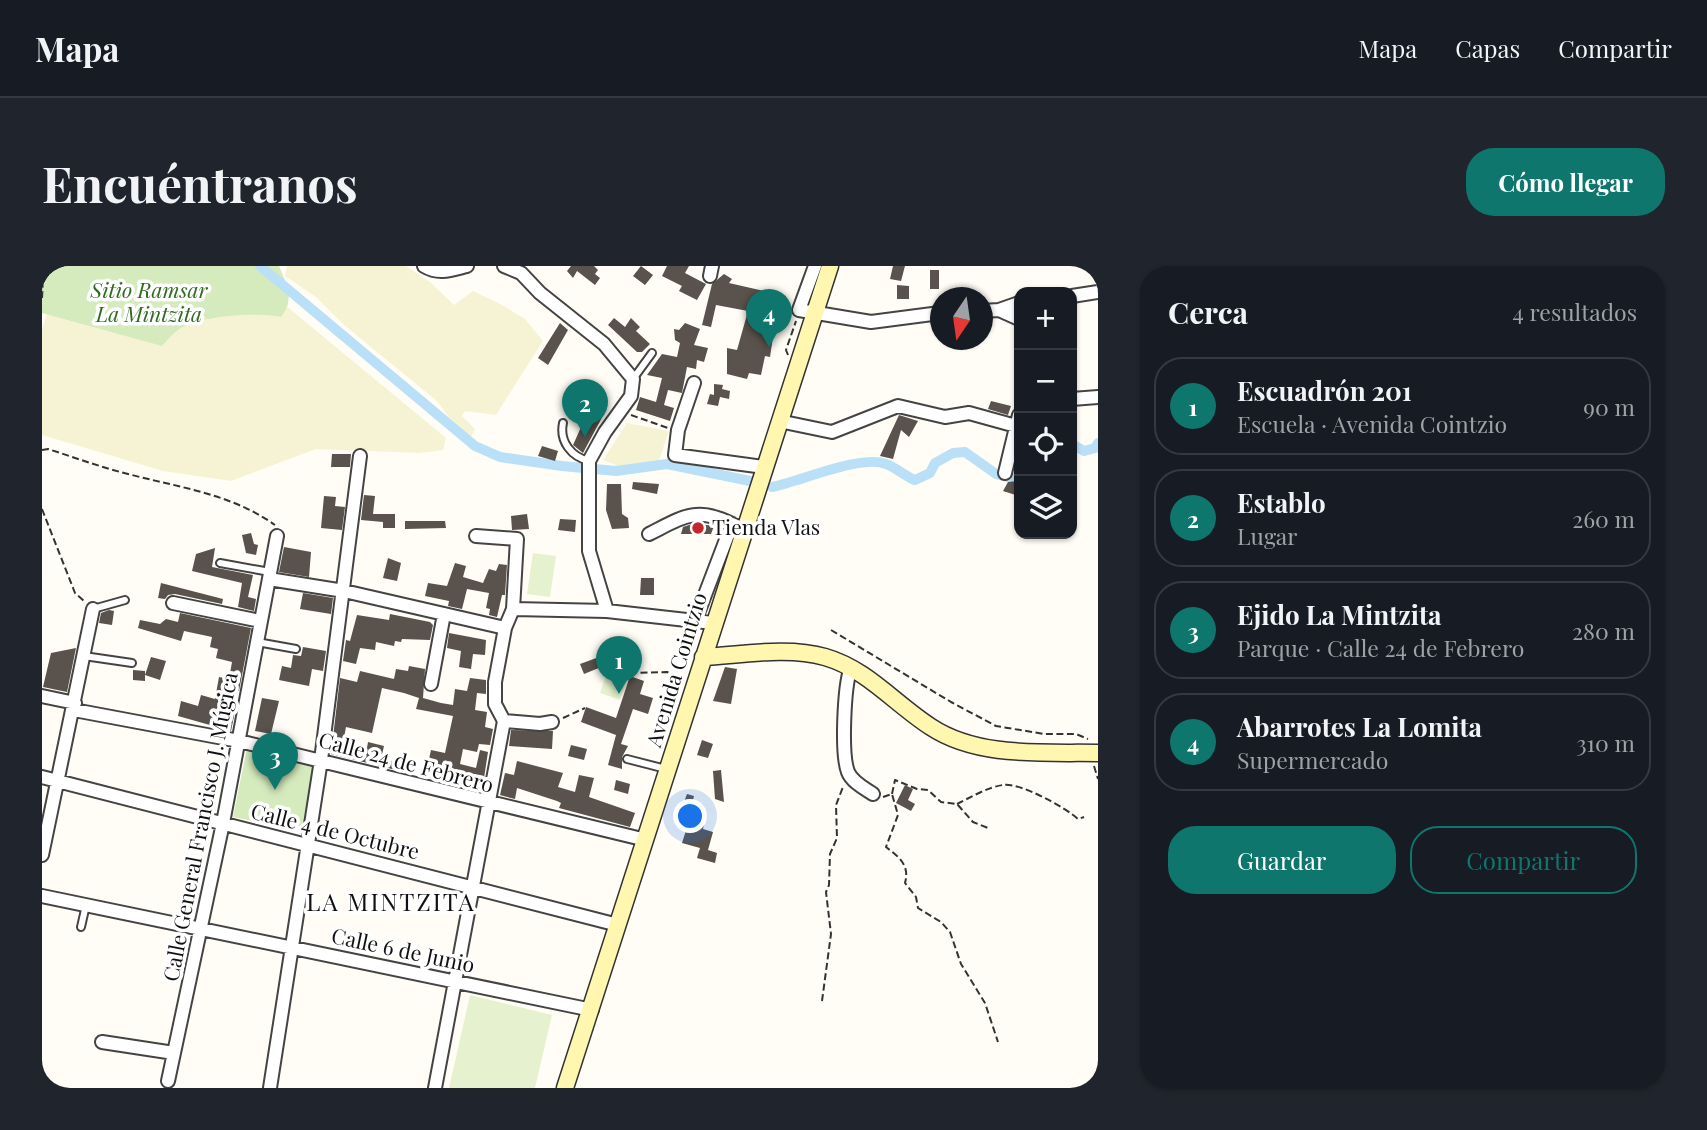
<!DOCTYPE html>
<html lang="es">
<meta charset="utf-8">
<style>
body{margin:0;font-family:"Playfair Display",serif;background:#20242c;color:#f1f3f6}
.controls{position:absolute;right:21px;top:21px;display:grid;overflow:hidden;border-radius:14px;box-shadow:0 2px 5px #0004}
.controls button{width:63px;height:63px;display:grid;place-items:center;padding:0;border:0;border-bottom:2px solid #363941;background:#171b24;color:#f1f3f6;font:35px sans-serif}
.compass{position:absolute;left:888px;top:21px;width:63px;height:63px;border-radius:50%;background:#171b24;box-shadow:0 2px 5px #0004;rotate:193deg}
.you{position:absolute;left:649px;top:551px;width:24px;height:24px;margin:-18px;border:5px solid #fff;border-radius:50%;background:#1a73e8;box-shadow:0 0 0 10px #1a73e833}
.badge{display:grid;place-items:center;width:46px;height:46px;border-radius:50%;background:#0f766e;color:#fff;font-size:23px;font-weight:700}
.pin{position:absolute;translate:-50% -58px;filter:drop-shadow(0 2px 4px #0008)}
.pin::after{content:'';position:absolute;top:37px;width:24px;height:21px;background:inherit;clip-path:polygon(0 0,100% 0,50% 100%)}
.list{margin:0;padding:0;list-style:none}
h2{display:flex;justify-content:space-between;align-items:center;height:91px;margin:0;padding:0 28px;font-size:30px}
h2 small{font-size:23px;font-weight:400;color:#9ea1a6}
.list li{display:grid;grid-template-columns:46px 1fr auto;gap:21px;align-items:center;box-sizing:border-box;height:98px;margin:0 14px 14px;padding:0 14px;border:2px solid #363941;border-radius:28px}
.list b{display:block;font-size:26px;white-space:nowrap}
.list p{margin:0;font-size:23px;white-space:nowrap;color:#9ea1a6}
.list em{font-size:23px;font-style:normal;color:#9ea1a6}
.actions{display:flex;gap:14px;padding:21px 28px}
.actions a{flex:1;padding:16px 0;border:2px solid #0f766e;border-radius:28px;text-align:center;font-size:24px;color:#0f766e}
.actions .main{background:#0f766e;color:#fff}
.icon{flex:none;width:38px;height:38px;fill:none;stroke:currentColor;stroke-width:2;stroke-linecap:round;stroke-linejoin:round}
.map{position:relative;flex:none;width:1056px;height:822px;overflow:hidden;border-radius:28px}
header{display:flex;align-items:center;gap:42px;box-sizing:border-box;height:98px;padding:0 35px;background:#171b24;border-bottom:2px solid #363941}
header strong{font-size:33px}
nav{display:flex;gap:38px;margin-inline-start:auto;font-size:24px}
.intro{display:flex;align-items:center;justify-content:space-between;box-sizing:border-box;height:168px;padding:0 42px}
h1{margin:0;font-size:49px}
.button{padding:18px 32px;border-radius:28px;background:#0f766e;color:#fff;font-size:24px;font-weight:700}
main{display:flex;gap:42px;padding:0 42px}
aside{flex:1;background:#171b24;border-radius:28px;box-shadow:0 2px 5px #0004}
.map>svg:first-child{display:block}
.farmland{fill:#f6f3d4}
.green{fill:#d5ebbd}
.pitch{fill:#e6f2cf}
.lines{fill:none;stroke-linecap:round;stroke-linejoin:round}
.canal{stroke:#b9e0f7;stroke-width:10}
.building{fill:#5a524d}
.service-casing{stroke:#444;stroke-width:10}
.minor-casing{stroke:#444;stroke-width:16}
.secondary-casing{stroke:#333;stroke-width:19}
.path{stroke:#333;stroke-width:2;stroke-dasharray:7 3.5;stroke-linecap:butt}
.service{stroke:#fff;stroke-width:6}
.minor{stroke:#fff;stroke-width:12}
.secondary{stroke:#fff6b0;stroke-width:16}
.poi-dot{fill:#c4262e;stroke:#fff;stroke-width:2.5}
.labels{text-anchor:middle;stroke-width:7;stroke-linejoin:round;paint-order:stroke}
.park-label{font-size:21px;font-style:italic;fill:#2f6b1f;stroke:#fff}
.poi-label{font-size:21px;fill:#111;stroke:#fff;text-anchor:start}
.street-label{font-size:21px;fill:#111;stroke:#fff}
.quarter-label{font-size:24px;letter-spacing:2px;fill:#111;stroke:#fff}
</style>
<header>
<strong>Mapa</strong>
<nav><a>Mapa</a><a>Capas</a><a>Compartir</a></nav>
</header>
<div class="intro"><h1>Encuéntranos</h1><a class="button">Cómo llegar</a></div>
<main>
<div class="map">
<svg width="1056" height="822" viewBox="0 0 1056 822">
<rect width="100%" height="100%" fill="#fffdf5"/>
<path class="farmland" d="M196 0 404 172 401 184 377 187 274 183 189 215 121 205 0 169V63L6 44Z
M245 0H364L388 16 412 39 431 25 460 39 483 53 501 75 454 149 423 145 420 150 433 163 429 171 406 150 395 135 302 59 274 31 243 10Z
M585 157 627 165 617 194 576 200 561 194Z"/>
<path class="green" d="M0 0H237C245 20 253 33 239 51 214 46 158 49 136 64 130 68 125 75 120 80L0 47Z
M205 482 275 497 261 565 191 551Z"/>
<path class="pitch" d="M491 287 514 290 508 331 485 328Z
M570 392 590 398 578 434 558 427Z
M428 729 510 749 493 822H407Z"/>
<g class="lines">
<path class="canal" d="M218 0 433 180 458 191 520 200 574 205 625 198 713 216
M1030 178 1042 185 1053 182 1056 177
M730 221C757 216 819 188 844 198 853 201 863 210 873 214L888 207 893 197 911 187 923 186 954 208 973 213 977 210"/>
</g>
<path class="building" d="M529 0H552L556 4 553 8 558 12 553 19 535 5 531 12 525 5Z
M599 0 611 9 603 19 591 10Z
M625 0H647L643 7 664 18 655 34 637 25 640 20 620 10Z
M851 0H863L859 15 848 13Z
M888 4H897V23H888Z
M682 8 690 13 687 17 744 30 738 52 734 51 728 91 723 90 719 109 707 107 705 113 685 108V82L695 84 706 45 674 39 669 61 660 59 670 18Z
M855 19 867 20V33H855Z
M572 52 583 61 589 52 598 61 594 65 608 78 600 86H595L566 59Z
M518 57 526 64 506 99 496 92Z
M643 57 658 63 652 79 666 82 662 96 655 94 654 103 645 101 640 127 626 124 622 139 632 142 628 155 594 144 598 131 614 136 620 112 605 109 620 88 635 91 638 77 633 74 632 63 637 64Z
M538 118 559 132 554 140 564 144 541 187 531 179 540 159H546L551 148 529 134Z
M672 118 681 119 680 123 688 125 687 133 678 131 676 140 665 138 668 128 672 129Z
M949 135 969 140 966 149 946 143Z
M857 149 876 155 867 171 859 164 851 193 838 190Z
M500 180 516 185 513 195 496 190Z
M290 188H309L308 201H289Z
M977 215V230L961 225 966 216Z
M591 216 617 218 615 228 590 223Z
M565 218H579L580 248 586 252 587 262 570 263 564 244Z
M322 229 333 230 331 248H353V262H341V256L319 254Z
M282 230 294 231 293 240 303 241 300 264 279 262Z
M485 248 487 263 470 264 469 250Z
M518 253 534 254 533 266 516 264Z
M363 255H403L404 262 363 263Z
M650 258H657L672 260 669 268H639L641 261Z
M209 267 212 278 216 279 214 289 204 287 200 269Z
M242 281 269 286 267 311 237 306Z
M173 282 170 301 211 309 206 331 214 333 212 345 196 341 200 317 150 305 154 288Z
M346 292 359 297 355 315 341 312Z
M413 297 424 300 421 311 441 317 447 303 454 305 457 298 465 299 463 329H460L455 351 447 349 448 343 444 342 447 327 425 323 420 343 406 340 407 335 383 330 386 317 405 320Z
M599 312H612V329H598Z
M119 317 181 333 180 338 133 328 126 329 123 333 116 332Z
M261 327 291 332 289 348 258 343Z
M67 344 72 345 70 359 57 357 59 347Z
M138 347 209 362 197 425 186 423 180 437 194 440 189 465 136 450 139 435 156 440 159 429 173 433 177 411 187 413 190 396 174 392 176 383 168 381 170 371 142 365 139 375 96 362 98 354 118 358 124 353 136 356Z
M348 348 388 356 391 359 388 374 360 373 359 376 353 375 352 380 334 376 333 384 318 382 314 398 301 395 304 374 308 375 315 349 347 354Z
M407 367 444 374 443 389 431 388 429 403 417 401 419 385 405 382Z
M587 379 597 382 592 398 582 394Z
M261 381 284 385 281 405 270 403 267 420 237 414 240 400 249 402 251 389 259 390Z
M34 382 25 426 1 421 9 387Z
M568 387 564 399 542 408 538 398Z
M109 391 124 395 118 414 103 409V415L91 414V404L103 405V409Z
M367 400 383 403 381 432 399 437 411 439 413 423 425 425 428 412 444 414V428L435 427 433 444 445 446 443 461 451 463 448 479 437 478 435 486 421 483 418 498 434 502 438 484 446 486 440 525 388 512 391 503 385 502 389 484 403 487 411 450 374 443 377 432 362 427 340 422 330 467 304 461 301 477 325 482 326 476 342 480 339 493 356 496 354 504 289 488 298 412 315 416 318 405 352 413 354 403 366 405Z
M683 401 695 403 689 438 671 435Z
M588 410 602 415 598 428 611 432 606 448 591 443 579 478 586 480 580 491V503L566 499 574 469 539 456 544 441 574 452Z
M220 432 237 435 229 468 213 465Z
M469 464 511 465 510 483 467 480Z
M660 474 671 478 666 492 655 489Z
M529 479 545 483 542 494 526 490Z
M475 495 521 507 516 521 533 526 537 509 552 512 547 531 593 547 588 561 517 542 519 537 515 535 475 522 473 533 458 529 463 507 472 509Z
M679 504 682 536 673 533 671 505Z
M574 514 588 518 586 528 572 524Z
M863 519 871 523 866 534 873 538 869 545 854 537Z
M645 528 652 530 650 539 654 540 653 546 664 549 661 563 671 566 666 584 675 587 673 597 655 592 658 582 640 577 647 555 636 552Z"/>
<g class="lines">
<defs>
<path id="service" d="M591 113 610 87
M521 157C517 176 530 191 547 195
M178 297 228 306
M51 343 83 334
M215 376 254 383
M42 390 90 397
M585 493 624 503
M39 661 44 639"/>
<path id="minor" d="M382 0C397 9 409 4 425 0
M462 0 479 7 498 27 562 78 591 113 589 130 563 166 547 195V285L565 345
M773 0 757 44 829 56 898 47
M668 10 670 0
M1030 30 1056 26
M957 44 977 53
M940 45 957 44 977 37
M652 117 636 164 633 189 722 201
M1030 133 1056 131
M737 155 790 166 856 140 903 151 927 147 974 160
M963 207 977 149
M607 268C641 251 654 240 690 258
M227 313 302 325 463 362
M131 337 218 355
M471 343 565 345 671 357
M653 355 690 258 701 263
M809 401C802 420 799 488 806 506 810 516 822 522 831 528
M389 418 402 348
M0 430 33 437
M32 444 197 475 604 574
M462 455 498 458 510 456
M0 511 576 659
M0 589 51 343
M0 630 550 744
M60 776 132 787
M126 815 181 557 235 270
M228 822 279 494 318 190
M393 822 462 455 453 438V416L463 362 471 343 475 273 434 270"/>
<path id="secondary" d="M661 391C699 389 746 380 783 391 825 403 853 438 889 461 936 492 1002 486 1056 487
M523 822 788 0"/>
</defs>
<use href="#service" class="service-casing"/>
<use href="#minor" class="minor-casing"/>
<use href="#secondary" class="secondary-casing"/>
<path class="path" d="M0 32 2 0
M746 89 744 84 754 55
M589 149 626 162
M0 184 6 183C34 192 61 202 90 209 140 222 189 228 233 259
M0 243 33 327 43 336
M789 364 909 436 954 460 1002 468H1034L1046 473
M588 407 625 406 642 412
M521 452 543 442
M1052 500 1056 513
M850 528 853 514 875 523 886 524 899 536 915 538 931 556 946 562
M841 531 850 528 856 549 844 581C857 591 868 599 863 617L874 631 876 642 899 656 908 666 919 698 943 737 956 776
M915 538C929 531 946 521 961 519 978 516 1024 542 1036 553L1042 551
M780 735 789 668 784 626 787 619 788 588 795 572 794 539 801 521"/>
<use href="#service" class="service"/>
<use href="#minor" class="minor"/>
<use href="#secondary" class="secondary"/>
</g>
<circle class="poi-dot" cx="656" cy="262" r="7"/>
<g class="labels">
<g class="park-label">
<text x="107" y="32">Sitio Ramsar<tspan x="107" dy="24">La Mintzita</tspan></text>
</g>
<g class="poi-label">
<text x="670" y="269">Tienda Vlas</text>
</g>
<g class="street-label">
<text transform="translate(635 404) rotate(-73)" y="7">Avenida Cointzio</text>
<text transform="translate(364 497) rotate(15)" y="7">Calle 24 de Febrero</text>
<text transform="translate(159 561) rotate(-79)" y="7">Calle General Francisco J. Múgica</text>
<text transform="translate(293 566) rotate(14)" y="7">Calle 4 de Octubre</text>
<text transform="translate(361 685) rotate(12)" y="7">Calle 6 de Junio</text>
</g>
<g class="quarter-label">
<text x="349" y="645">LA MINTZITA</text>
</g>
</g>
</svg>
<div class="controls">
<button>+</button>
<button>−</button>
<button><svg class="icon" aria-label="locate" viewBox="0 0 24 24"><circle cx="12" cy="12" r="6"/><path d="M12 2v4M12 18v4M2 12h4M18 12h4"/></svg></button>
<button><svg class="icon" aria-label="layers" viewBox="0 0 24 24"><path d="M12 4l9 5-9 5-9-5zM3 14l9 5 9-5"/></svg></button>
</div>
<svg class="compass" viewBox="-18 -18 36 36"><path d="M0-13l5 13h-10z" fill="#e53935"/><path d="M0 13l5-13h-10z" fill="#9ea1a6"/></svg>
<div class="you"></div>
<div class="pin badge" style="left:577px;top:428px">1</div>
<div class="pin badge" style="left:543px;top:171px">2</div>
<div class="pin badge" style="left:233px;top:524px">3</div>
<div class="pin badge" style="left:727px;top:81px">4</div>
</div>
<aside>
<h2>Cerca<small>4 resultados</small></h2>
<ul class="list">
<li><span class="badge">1</span><div><b>Escuadrón 201</b><p>Escuela · Avenida Cointzio</p></div><em>90 m</em></li>
<li><span class="badge">2</span><div><b>Establo</b><p>Lugar</p></div><em>260 m</em></li>
<li><span class="badge">3</span><div><b>Ejido La Mintzita</b><p>Parque · Calle 24 de Febrero</p></div><em>280 m</em></li>
<li><span class="badge">4</span><div><b>Abarrotes La Lomita</b><p>Supermercado</p></div><em>310 m</em></li>
</ul>
<div class="actions"><a class="main">Guardar</a><a>Compartir</a></div>
</aside>
</main>
